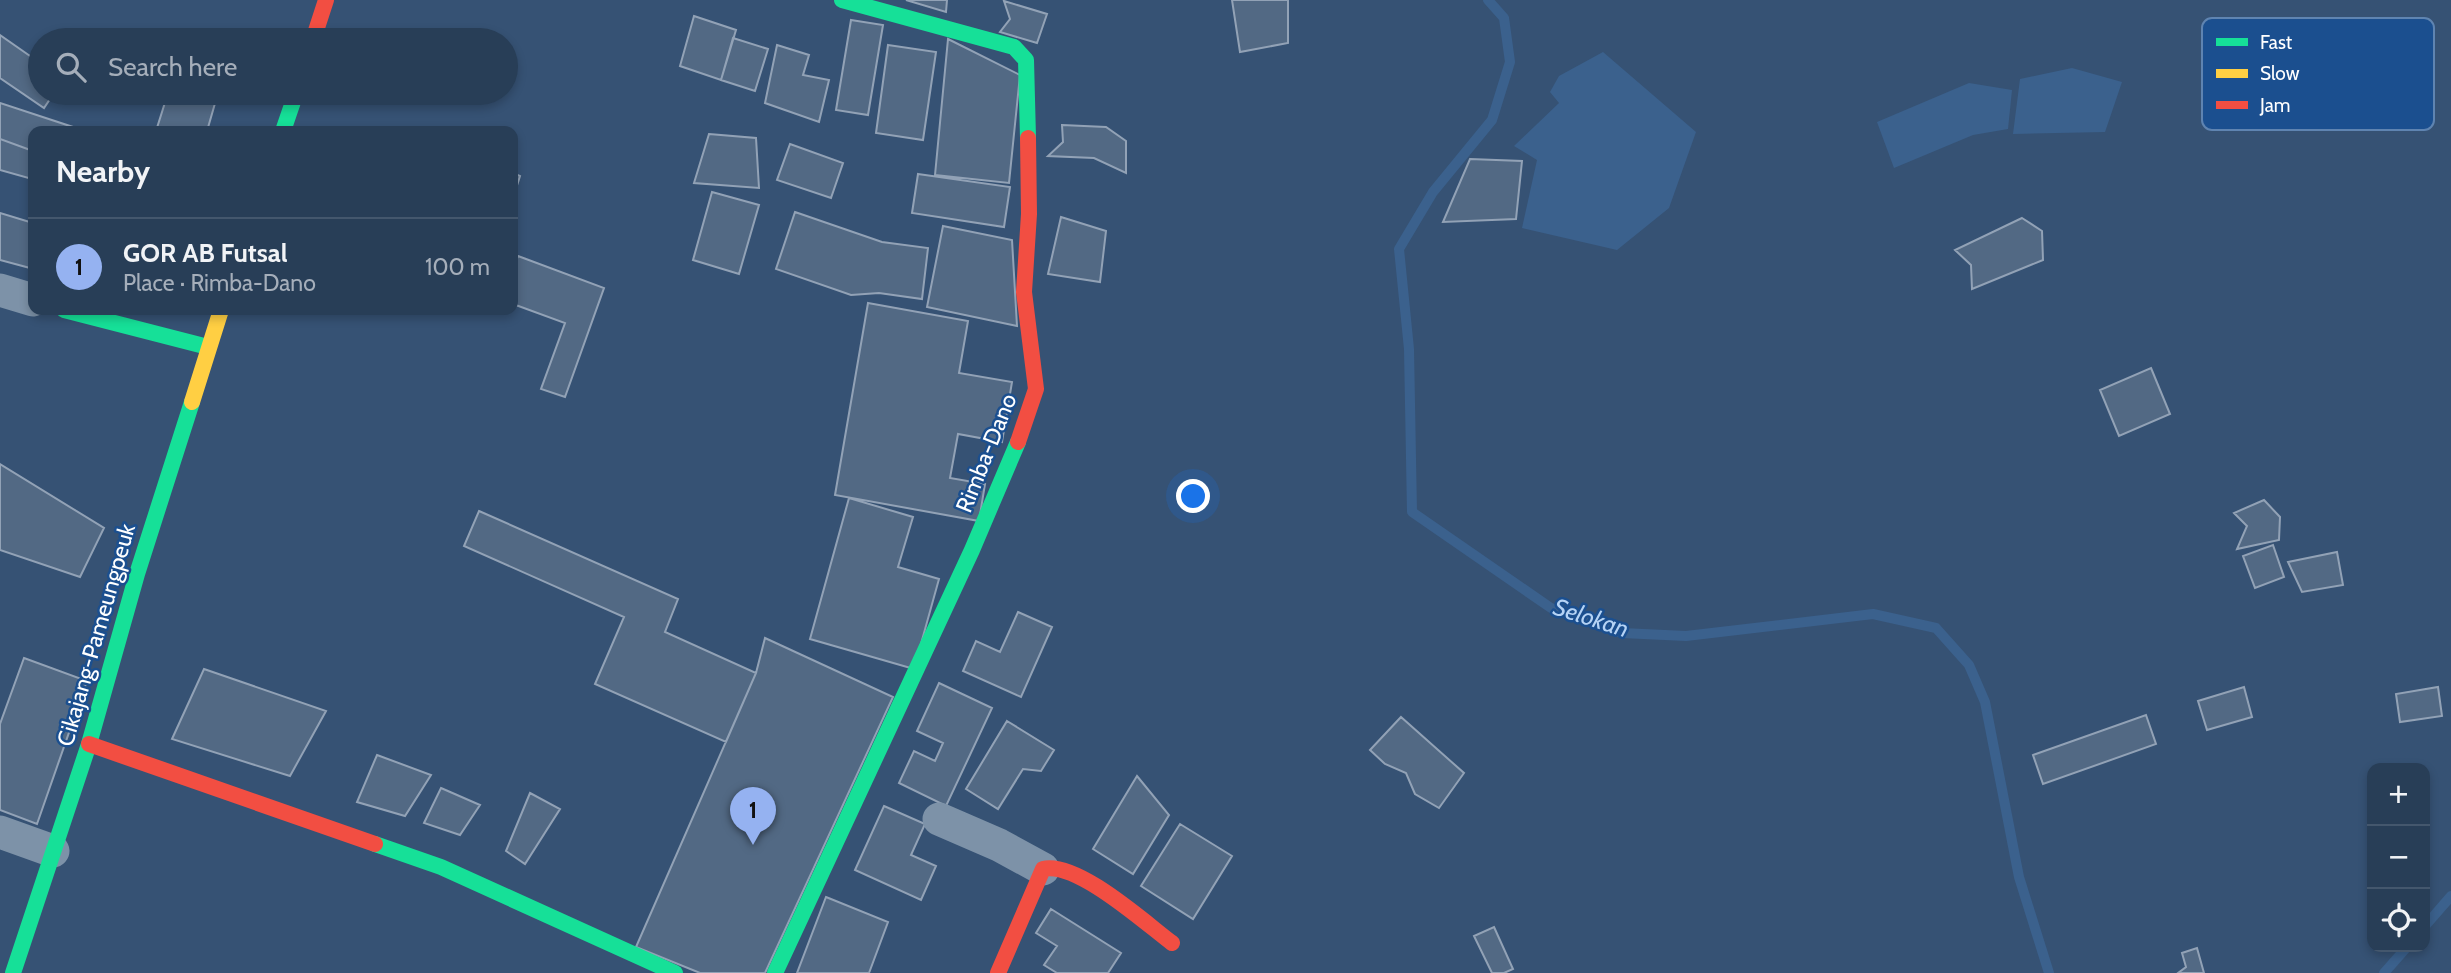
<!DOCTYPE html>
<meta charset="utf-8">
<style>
body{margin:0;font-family:Cabin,sans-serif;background:#30455d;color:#f1f3f6}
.controls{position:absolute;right:21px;bottom:21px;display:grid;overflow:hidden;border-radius:14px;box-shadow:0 4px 10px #0003}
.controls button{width:63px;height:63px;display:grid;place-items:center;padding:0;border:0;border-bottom:2px solid #44576d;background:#283e57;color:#f1f3f6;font:35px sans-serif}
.you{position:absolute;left:1194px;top:497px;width:24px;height:24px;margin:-18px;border:5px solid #fff;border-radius:50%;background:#1a73e8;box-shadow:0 0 0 10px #1a73e833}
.badge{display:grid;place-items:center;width:46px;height:46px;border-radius:50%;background:#95b2f1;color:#111;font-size:23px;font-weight:700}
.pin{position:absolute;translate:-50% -58px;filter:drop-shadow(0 2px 4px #0008)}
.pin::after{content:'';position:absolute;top:37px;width:24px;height:21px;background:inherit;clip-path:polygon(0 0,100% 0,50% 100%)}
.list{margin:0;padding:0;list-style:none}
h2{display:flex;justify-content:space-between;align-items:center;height:91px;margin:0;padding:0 28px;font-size:30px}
h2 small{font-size:23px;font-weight:400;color:#a5aeba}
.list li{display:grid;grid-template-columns:46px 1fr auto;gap:21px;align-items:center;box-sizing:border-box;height:98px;padding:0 28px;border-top:2px solid #44576d}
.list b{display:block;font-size:26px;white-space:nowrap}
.list p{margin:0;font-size:23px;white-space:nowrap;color:#a5aeba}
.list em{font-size:23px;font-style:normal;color:#a5aeba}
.icon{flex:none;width:38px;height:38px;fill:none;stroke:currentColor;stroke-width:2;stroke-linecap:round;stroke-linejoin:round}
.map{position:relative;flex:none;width:2451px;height:973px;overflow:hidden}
.search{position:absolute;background:#283e57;box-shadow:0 4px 10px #0003;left:28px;top:28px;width:490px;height:77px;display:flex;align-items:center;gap:18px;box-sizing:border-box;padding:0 24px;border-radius:38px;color:#a5aeba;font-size:26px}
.panel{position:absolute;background:#283e57;box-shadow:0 4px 10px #0003;left:28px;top:126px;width:490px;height:189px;border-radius:14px}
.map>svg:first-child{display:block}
.water{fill:#3b618d}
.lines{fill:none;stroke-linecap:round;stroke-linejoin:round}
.stream{stroke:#3b618d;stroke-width:10}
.building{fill:#526984;stroke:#92a2b6;stroke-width:2}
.street{stroke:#7d92a8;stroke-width:33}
.fast{stroke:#16e098;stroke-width:16}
.slow{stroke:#ffcf43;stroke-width:16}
.jam{stroke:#f24e42;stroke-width:16}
.labels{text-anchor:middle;stroke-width:5;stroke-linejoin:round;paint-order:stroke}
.street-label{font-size:23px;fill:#fff;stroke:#1b4f8f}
.water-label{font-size:24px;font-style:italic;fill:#b5d3f5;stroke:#1b4f8f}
.key{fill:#1b4f8f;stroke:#5f84b1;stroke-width:2}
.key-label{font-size:19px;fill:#fff}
</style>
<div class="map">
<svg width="2451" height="973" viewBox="0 0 2451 973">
<rect width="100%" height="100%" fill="#365274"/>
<path class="water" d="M1603 52 1696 132 1669 208 1617 250 1522 228 1537 160 1514 146 1559 103 1550 92 1559 76Z
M2072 68 2122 82 2105 132 2013 134 2020 79Z
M1969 83 2012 90 2008 129 1973 135 1894 168 1877 122Z"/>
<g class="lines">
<path class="stream" d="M1488 0 1504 18 1510 62 1492 120 1433 192 1399 249 1409 349 1412 512 1551 608 1622 633 1686 636 1873 614 1936 628 1969 665 1985 702 2019 877 2049 973
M2425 926 2451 896
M2384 973 2407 947"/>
</g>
<path class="building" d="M906 0H947L946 12Z
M1232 0H1288V43L1240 52Z
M1004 1 1047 14 1037 43 1000 32 1010 19Z
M694 16 736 30 721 80 680 66Z
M851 20 883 25 868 115 836 110Z
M0 35 40 63V93H54L44 108 0 78Z
M733 38 768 49 755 91 721 80Z
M948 39 1020 75 1009 183 935 175Z
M777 45 809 55 803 75 829 80 819 122 765 103Z
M888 45 936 52 923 140 876 133Z
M168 93H218L207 131H156Z
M0 103 76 128 75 131H33V151L0 139Z
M1062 125 1106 127 1126 141V173L1094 158 1048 156 1063 142Z
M709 134 756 138 759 188 694 183Z
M0 139 33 151 32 179 0 170Z
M790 144 843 163 831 198 777 180Z
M1470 159 1522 161 1516 219 1443 222Z
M513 173 520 176 513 198Z
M918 174 1010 187 1004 227 912 213Z
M712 192 759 205 739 274 693 260Z
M795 212 882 242 928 248 922 299 879 293 851 295 776 269Z
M0 213 33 223V261L30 268 0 260Z
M1061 217 1106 231 1100 282 1048 274Z
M2022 218 2042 231 2043 260 1972 289 1971 265 1955 250Z
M943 226 1012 240 1017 326 927 307Z
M518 256 604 288 565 397 541 389 565 323 513 304V270Z
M868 303 968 321 959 373 1012 382 1002 442 958 434 950 478 985 484 979 521 835 495Z
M2151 368 2170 414 2119 436 2100 390Z
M0 464 104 528 80 577 0 550Z
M849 498 913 517 898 567 939 579 914 669 810 639Z
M2264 500 2280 517 2279 540 2237 549 2247 526 2234 513Z
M479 511 678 599 665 632 756 673 726 742 595 684 624 617 464 546Z
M2273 545 2284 577 2255 588 2243 556Z
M2337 552 2343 585 2302 592 2288 562Z
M1018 612 1052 627 1021 697 963 671 976 641 1000 652Z
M765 638 893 697 765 973H700L636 947 756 673Z
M24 658 87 681 37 824 0 810V724Z
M204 669 326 711 290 776 172 739Z
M939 683 992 708 946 806 899 783 914 751 935 761 943 743 917 731Z
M2244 687 2252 717 2207 730 2198 701Z
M2438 687 2442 716 2400 722 2396 694Z
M2146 715 2156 744 2043 784 2033 755Z
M1401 717 1464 773 1439 808 1415 794 1406 773 1385 764 1370 750Z
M1007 721 1054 750 1041 771 1023 769 998 809 966 789Z
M377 755 431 775 405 816 357 802Z
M1137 776 1169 815 1133 874 1093 849Z
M441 788 480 805 460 835 424 823Z
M530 793 560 809 525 864 506 851Z
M884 806 925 824 911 855 936 866 921 900 855 870Z
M1180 824 1232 856 1193 919 1141 886Z
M826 897 888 922 869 973H797Z
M1051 909 1121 953 1108 973H1057L1044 965 1057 946 1036 933Z
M1494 927 1513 969 1504 973H1492L1474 936Z
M2197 948 2204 973H2178L2186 967 2182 953Z"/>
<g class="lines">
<path class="street" d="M0 290 33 300
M939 819 999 845 1043 869
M0 832 53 851"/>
<path class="fast" d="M842 0 1014 47 1026 60 1028 138
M283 131 296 93
M64 310 208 347
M375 844 441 867 675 973
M13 973 89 744 137 574 192 402
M775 973 972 550 1018 442"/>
<path class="slow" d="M192 402 221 310"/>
<path class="jam" d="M313 40 326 0
M1018 442 1036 389 1024 292 1029 214 1028 138
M89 744 375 844
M998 973 1043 869C1077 861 1144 922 1172 943"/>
</g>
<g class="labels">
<g class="street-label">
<text transform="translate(986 453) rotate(-68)" y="8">Rimba-Dano</text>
<text transform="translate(96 635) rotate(-74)" y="8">Cikajang-Pameungpeuk</text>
</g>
<g class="water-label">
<text transform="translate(1591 618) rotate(18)" y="8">Selokan</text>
</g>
</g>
<rect x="2202" y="18" width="232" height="112" rx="10" class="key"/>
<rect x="2216" y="38" width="32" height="8" fill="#16e098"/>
<rect x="2216" y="69" width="32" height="9" fill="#ffcf43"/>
<rect x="2216" y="101" width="32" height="8" fill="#f24e42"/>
<g class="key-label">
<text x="2260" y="49">Fast</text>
<text x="2260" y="80">Slow</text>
<text x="2260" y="112">Jam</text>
</g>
</svg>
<div class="controls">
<button>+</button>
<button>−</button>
<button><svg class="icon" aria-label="locate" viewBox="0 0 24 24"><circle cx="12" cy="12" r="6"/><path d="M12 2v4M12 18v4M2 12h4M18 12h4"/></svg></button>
</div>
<div class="you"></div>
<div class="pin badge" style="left:753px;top:845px">1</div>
<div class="search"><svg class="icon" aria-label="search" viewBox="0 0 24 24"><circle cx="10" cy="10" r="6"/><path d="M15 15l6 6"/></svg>Search here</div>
<section class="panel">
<h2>Nearby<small></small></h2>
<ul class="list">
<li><span class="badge">1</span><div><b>GOR AB Futsal</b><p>Place · Rimba-Dano</p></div><em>100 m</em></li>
</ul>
</section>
</div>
